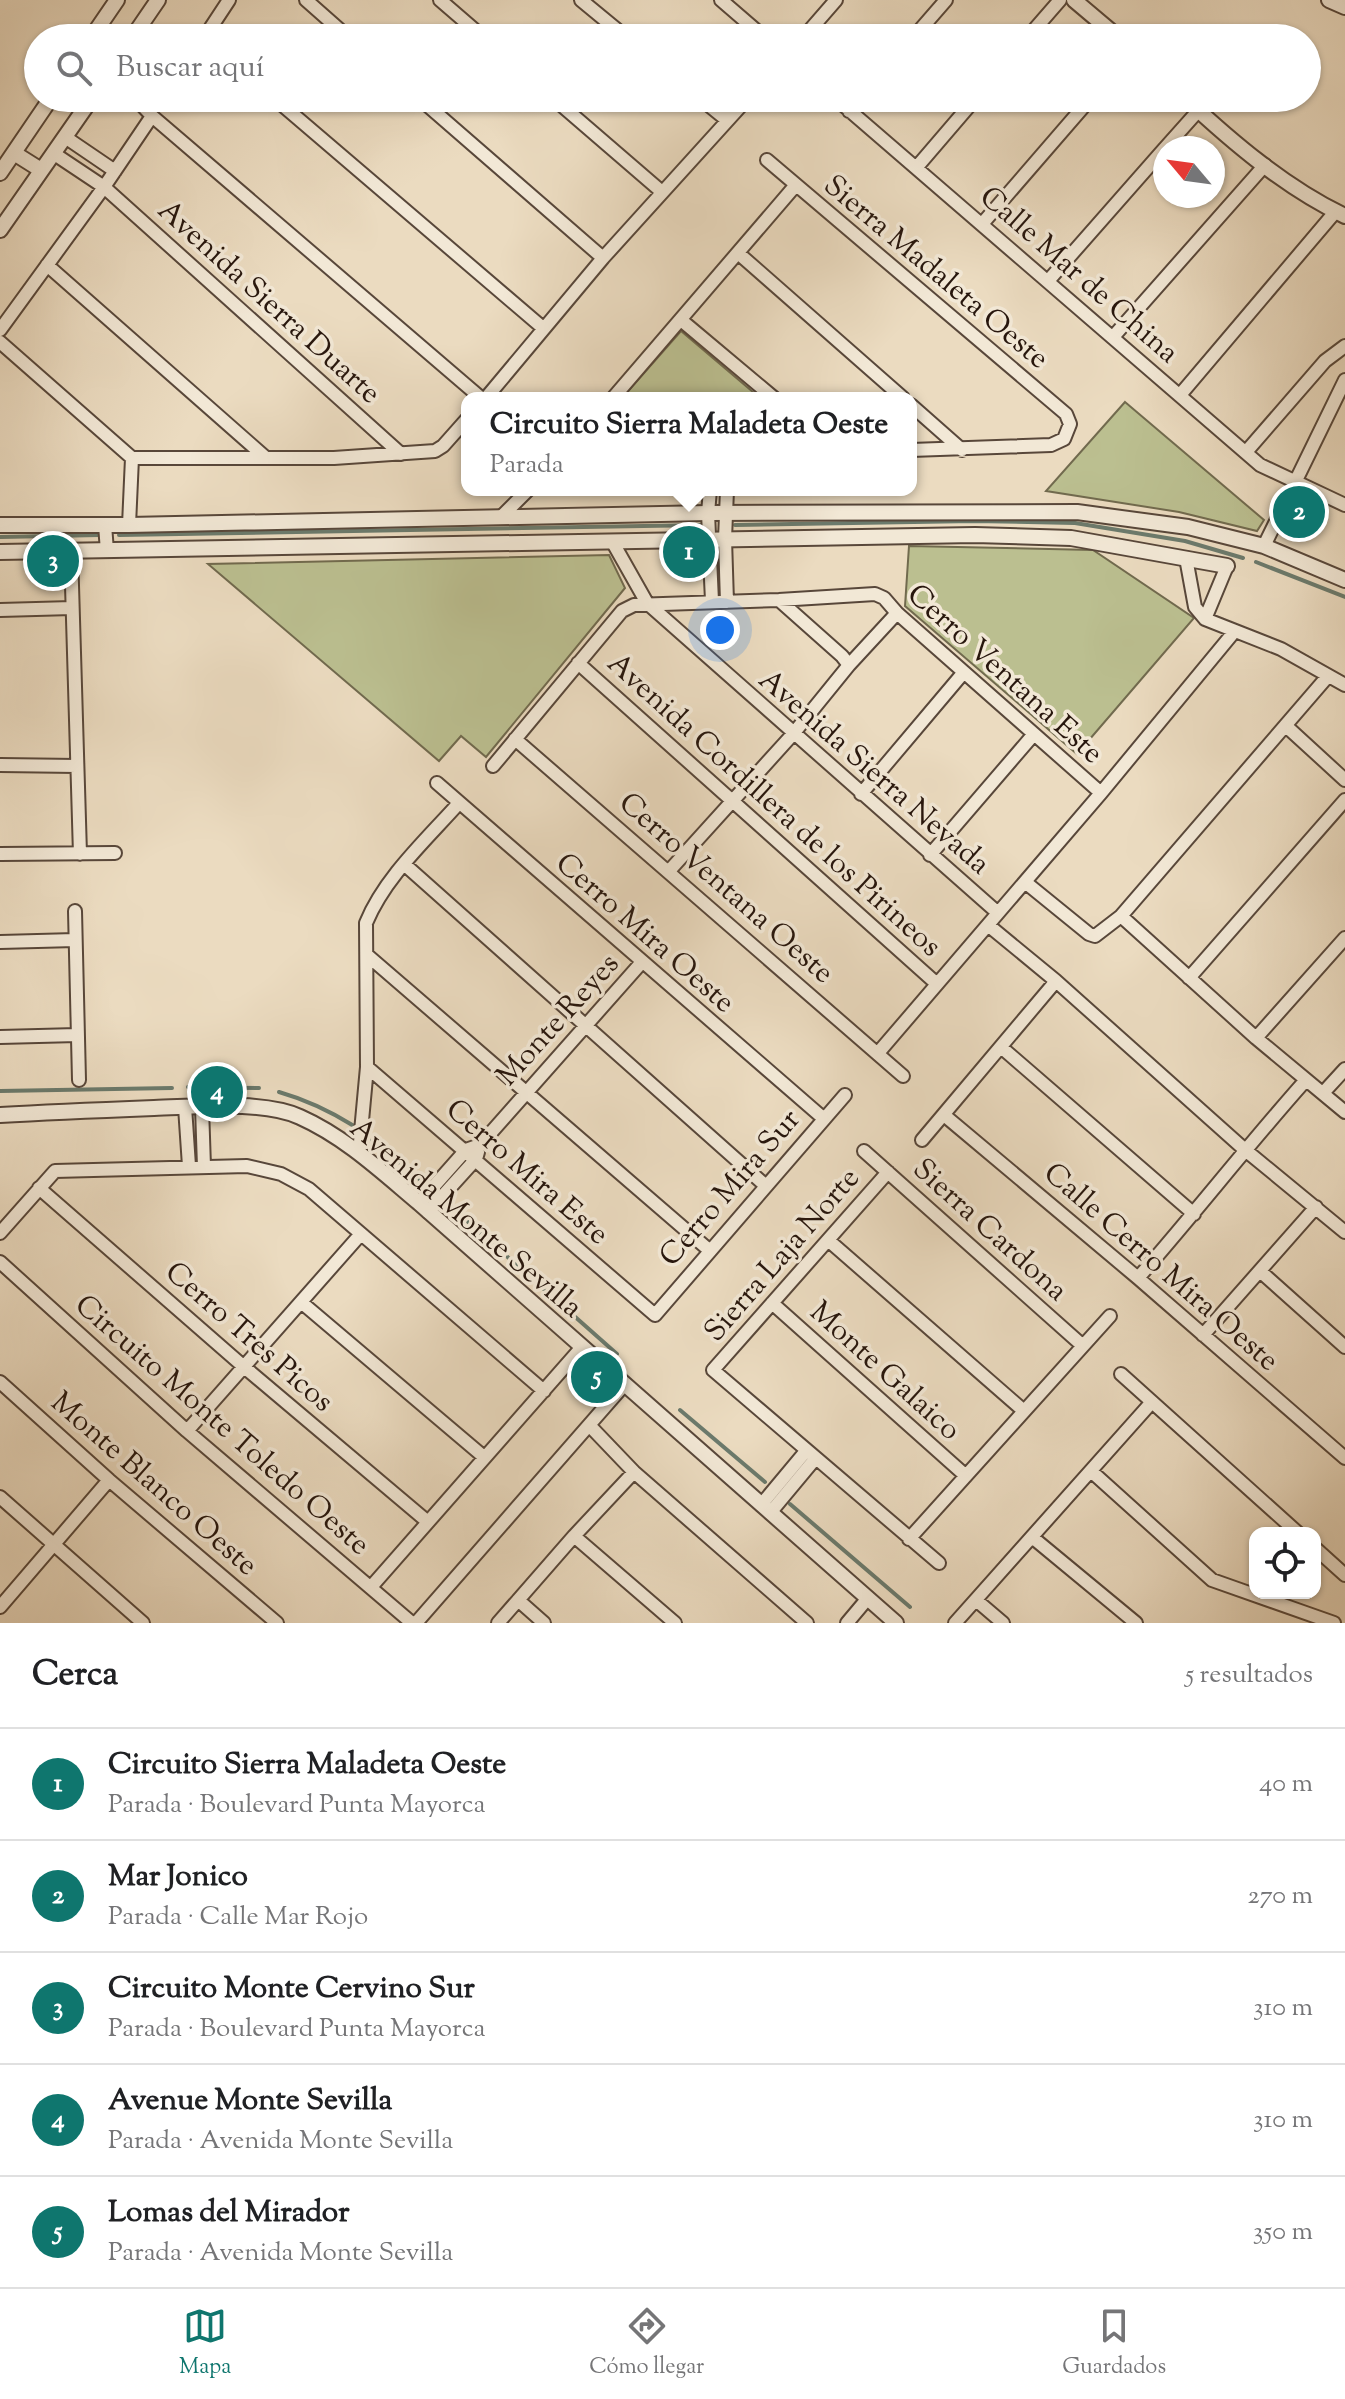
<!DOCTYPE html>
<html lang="es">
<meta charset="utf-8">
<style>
body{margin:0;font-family:"Sorts Mill Goudy",serif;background:#f2f2f2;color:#202124}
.controls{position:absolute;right:24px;bottom:24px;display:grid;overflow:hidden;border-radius:16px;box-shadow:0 2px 6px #0004}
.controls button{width:72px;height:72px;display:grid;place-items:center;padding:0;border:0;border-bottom:2px solid #e0e0e0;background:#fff;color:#202124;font:40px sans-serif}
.compass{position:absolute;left:1153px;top:136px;width:72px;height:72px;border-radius:50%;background:#fff;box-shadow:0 2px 6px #0004;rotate:299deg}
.you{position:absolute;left:720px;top:630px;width:28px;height:28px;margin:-20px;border:6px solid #fff;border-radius:50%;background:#1a73e8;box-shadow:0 0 0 12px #1a73e833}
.badge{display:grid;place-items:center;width:52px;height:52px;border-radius:50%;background:#0f766e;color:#fff;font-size:26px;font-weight:700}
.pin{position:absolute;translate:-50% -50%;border:4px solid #fff;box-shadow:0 2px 8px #0006}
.popup{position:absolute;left:461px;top:392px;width:456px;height:104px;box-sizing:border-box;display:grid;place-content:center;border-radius:16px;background:#fff;filter:drop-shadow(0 2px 6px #0005);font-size:26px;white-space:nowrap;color:#757577}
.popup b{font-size:30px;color:#202124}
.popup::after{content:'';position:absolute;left:50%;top:100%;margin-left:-16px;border:16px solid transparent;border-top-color:#fff}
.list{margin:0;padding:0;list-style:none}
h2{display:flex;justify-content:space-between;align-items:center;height:104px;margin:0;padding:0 32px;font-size:34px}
h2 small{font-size:26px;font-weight:400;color:#757577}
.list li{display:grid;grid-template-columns:52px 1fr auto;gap:24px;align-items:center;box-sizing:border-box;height:112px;padding:0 32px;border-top:2px solid #e0e0e0}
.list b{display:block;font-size:30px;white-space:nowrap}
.list p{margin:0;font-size:26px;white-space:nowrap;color:#757577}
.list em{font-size:26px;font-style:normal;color:#757577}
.icon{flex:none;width:44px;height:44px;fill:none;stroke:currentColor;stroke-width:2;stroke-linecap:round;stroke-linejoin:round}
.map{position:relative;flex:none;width:1345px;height:1623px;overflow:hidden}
.search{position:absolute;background:#fff;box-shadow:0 2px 6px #0004;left:24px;right:24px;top:24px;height:88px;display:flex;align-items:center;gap:20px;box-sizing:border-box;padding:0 28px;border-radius:44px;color:#757577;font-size:30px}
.sheet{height:664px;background:#fff}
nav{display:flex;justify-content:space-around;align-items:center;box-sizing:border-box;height:112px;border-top:2px solid #e0e0e0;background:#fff;font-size:22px;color:#757577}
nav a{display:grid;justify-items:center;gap:4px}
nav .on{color:#0f766e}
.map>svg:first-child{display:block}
.green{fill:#bbbf90;stroke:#716a4e;stroke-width:2}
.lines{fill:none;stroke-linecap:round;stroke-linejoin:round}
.stream{stroke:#6b7a6c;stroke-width:4}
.minor-casing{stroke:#58473a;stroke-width:16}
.tertiary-casing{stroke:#58473a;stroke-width:18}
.minor{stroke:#f2e8d6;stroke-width:12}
.tertiary{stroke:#f2e8d6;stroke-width:14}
.labels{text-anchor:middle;stroke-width:7;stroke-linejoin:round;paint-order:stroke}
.street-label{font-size:30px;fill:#27160d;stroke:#f2e8d6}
</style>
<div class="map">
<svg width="1345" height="1623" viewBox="0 0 1345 1623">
<rect width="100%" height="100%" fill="#ebdbc0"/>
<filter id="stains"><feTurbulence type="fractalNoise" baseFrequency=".0025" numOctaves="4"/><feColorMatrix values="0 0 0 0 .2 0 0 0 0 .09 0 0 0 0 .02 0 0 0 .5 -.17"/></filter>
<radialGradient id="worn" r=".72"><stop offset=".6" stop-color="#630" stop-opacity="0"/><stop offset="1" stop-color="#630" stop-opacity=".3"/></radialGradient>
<path class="green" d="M681 331 760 398H622Z
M1125 402 1264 520 1257 531 1179 512 1046 491Z
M909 546 1093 550 1194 618 1077 754 905 606Z
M609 555 625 588 486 757 461 736 439 761 208 564Z"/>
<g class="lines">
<path class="stream" d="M735 525 974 521 1075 523 1185 541 1243 558
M119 535 704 525
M0 537 99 535
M1256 562 1345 597
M188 1087 259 1088
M0 1091 172 1088
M279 1092C307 1100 330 1111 354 1126
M372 1140 424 1183
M449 1205 617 1354
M680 1410 765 1482
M790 1504 910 1607"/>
<defs>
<path id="minor" d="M306 0 349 38
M440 0 484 38
M581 0 627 38
M721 0 765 38
M204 38 229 0
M803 38 836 0
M913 38 946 0
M1027 38 1060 0
M135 98 152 116 481 398
M274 98 543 328
M419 98 603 258
M553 98 662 192
M700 98 727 120
M835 98 1260 465 1345 505
M849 111 861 98
M65 137 115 171
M1165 148 1198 111
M53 153 104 187 401 454
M767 160 1066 414 1070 424 1064 439 1051 445 911 450
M916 168 976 98
M982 224 1091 98
M738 253 903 398
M47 265 265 457
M1048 281 1165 148
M681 320 774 398
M0 330 104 187 152 116
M1113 337 1265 165
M0 342 132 458
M1180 395 1336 211
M486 398 603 258 748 98
M613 398 795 186
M911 405 962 450
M1246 452 1325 361 1345 346
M710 490 708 513 712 601
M727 490 725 539 727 602
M500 518 528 490
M105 525 107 551
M129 525 132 458H334L435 451 443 446 467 419
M612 541 647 603 998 913
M1264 546 1345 380
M71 552 80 854
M1186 558 1195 607 1205 619 1281 649 1345 685
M779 600 842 656 849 665
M0 610 72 608
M1205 619 1227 566
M578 663 937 984
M1286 726 1345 780
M515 739 903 1076
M0 765 77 766
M493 766 622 611 634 605 779 600 875 594 884 598 897 613 1101 793
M437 783 823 1118
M861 794 964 672
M0 854 115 853
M930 855 1034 734
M404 864 766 1186
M669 871 793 734 849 665 897 613
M1025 882 1089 934 1095 936 1121 916 1328 676
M75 911 79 1080
M1121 916 1256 1038 1345 1112
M988 925 1056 981 1244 1149 1345 1232
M0 942 75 940
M367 955 709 1250
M1189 978 1345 800
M0 1037 77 1035
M1256 1038 1345 938
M1001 1047 1194 1214
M878 1053 1101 793 1234 632
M367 1067 655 1315 845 1095
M1323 1093 1345 1069
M185 1107 189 1166
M202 1107 204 1167
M944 1115 1138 1278 1345 1458
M922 1140 1056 981
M864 1151 1083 1346
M359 1153 367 1067 366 923C385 877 426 840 459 803
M888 1172 713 1370 939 1563
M39 1188 243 1366 428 1522
M419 1203 466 1150 480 1145 642 962
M428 1212 476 1159 478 1152
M0 1233 55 1171 247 1166 281 1174 309 1189 544 1391
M828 1240 1024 1411
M0 1262 187 1431 412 1623
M1260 1271 1345 1347
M1138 1278C1195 1213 1248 1145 1305 1081
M301 1302 484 1457
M772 1303 966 1476
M1203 1335 1316 1207
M1121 1374 1298 1533
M0 1382 109 1480 277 1623
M589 1425 634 1472 807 1623
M187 1431 360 1235
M1091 1471 1212 1580 1334 1623
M0 1497 143 1623
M761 1505 806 1451
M770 1513 815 1459
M574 1536 675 1623
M1032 1537 1136 1623
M909 1539 1110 1316
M1315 1548 1345 1575
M371 1587 582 1347
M518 1600 544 1623
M976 1600 1003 1623
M0 1607 109 1480
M416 1623 624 1385
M498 1623 574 1536 634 1472
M847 1623 868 1598
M955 1623 1151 1403"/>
<path id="tertiary" d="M1074 0 1119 38
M1329 0 1345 7
M91 38 117 0
M132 38 158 0
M1185 98C1232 142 1286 188 1345 216
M14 153 41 170
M0 173 51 98
M0 230 92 98
M0 525H129L708 513 1077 512 1188 527 1264 546 1345 580
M0 552 975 535 1071 538 1227 566
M0 1115C51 1112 102 1110 154 1108 195 1107 263 1100 300 1117 345 1137 382 1172 419 1203L896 1623"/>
</defs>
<use href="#minor" class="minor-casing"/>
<use href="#tertiary" class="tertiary-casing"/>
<use href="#minor" class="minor"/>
<use href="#tertiary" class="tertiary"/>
</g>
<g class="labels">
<g class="street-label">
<text transform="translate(937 271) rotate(40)" y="10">Sierra Madaleta Oeste</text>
<text transform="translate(1080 274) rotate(41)" y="10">Calle Mar de China</text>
<text transform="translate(270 301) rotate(42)" y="10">Avenida Sierra Duarte</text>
<text transform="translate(1006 673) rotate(42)" y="10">Cerro Ventana Este</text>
<text transform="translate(875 771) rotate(41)" y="10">Avenida Sierra Nevada</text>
<text transform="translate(775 804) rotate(42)" y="10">Avenida Cordillera de los Pirineos</text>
<text transform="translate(727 887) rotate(41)" y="10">Cerro Ventana Oeste</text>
<text transform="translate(646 932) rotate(41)" y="10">Cerro Mira Oeste</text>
<text transform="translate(557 1019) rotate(-48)" y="10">Monte Reyes</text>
<text transform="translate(528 1171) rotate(41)" y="10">Cerro Mira Este</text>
<text transform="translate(729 1187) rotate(-49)" y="10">Cerro Mira Sur</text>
<text transform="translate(467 1217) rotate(40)" y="10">Avenida Monte Sevilla</text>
<text transform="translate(991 1229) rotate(42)" y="10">Sierra Cardona</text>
<text transform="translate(781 1254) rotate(-49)" y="10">Sierra Laja Norte</text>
<text transform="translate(1162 1266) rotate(41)" y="10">Calle Cerro Mira Oeste</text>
<text transform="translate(250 1336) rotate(41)" y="10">Cerro Tres Picos</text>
<text transform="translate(886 1370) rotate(42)" y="10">Monte Galaico</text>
<text transform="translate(223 1424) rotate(41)" y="10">Circuito Monte Toledo Oeste</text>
<text transform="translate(155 1483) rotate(41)" y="10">Monte Blanco Oeste</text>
</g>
</g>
<rect width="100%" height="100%" filter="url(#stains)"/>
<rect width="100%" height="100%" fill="url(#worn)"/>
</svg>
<div class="controls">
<button><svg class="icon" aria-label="locate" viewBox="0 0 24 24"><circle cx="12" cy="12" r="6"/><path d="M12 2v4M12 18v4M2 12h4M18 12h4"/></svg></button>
</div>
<svg class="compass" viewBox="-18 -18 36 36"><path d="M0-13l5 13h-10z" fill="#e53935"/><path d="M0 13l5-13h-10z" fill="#757577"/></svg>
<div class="you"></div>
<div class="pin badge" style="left:689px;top:552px">1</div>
<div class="popup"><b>Circuito Sierra Maladeta Oeste</b>Parada</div>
<div class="pin badge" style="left:1299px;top:512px">2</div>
<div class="pin badge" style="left:53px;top:561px">3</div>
<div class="pin badge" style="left:217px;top:1092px">4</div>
<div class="pin badge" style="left:597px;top:1377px">5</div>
<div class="search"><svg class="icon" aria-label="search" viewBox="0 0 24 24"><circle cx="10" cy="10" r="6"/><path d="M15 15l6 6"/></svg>Buscar aquí</div>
</div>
<section class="sheet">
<h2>Cerca<small>5 resultados</small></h2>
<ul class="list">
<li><span class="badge">1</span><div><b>Circuito Sierra Maladeta Oeste</b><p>Parada · Boulevard Punta Mayorca</p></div><em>40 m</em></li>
<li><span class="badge">2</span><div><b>Mar Jonico</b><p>Parada · Calle Mar Rojo</p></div><em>270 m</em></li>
<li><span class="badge">3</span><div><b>Circuito Monte Cervino Sur</b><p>Parada · Boulevard Punta Mayorca</p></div><em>310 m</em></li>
<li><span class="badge">4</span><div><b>Avenue Monte Sevilla</b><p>Parada · Avenida Monte Sevilla</p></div><em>310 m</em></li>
<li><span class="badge">5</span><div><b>Lomas del Mirador</b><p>Parada · Avenida Monte Sevilla</p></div><em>350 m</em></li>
</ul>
</section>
<nav>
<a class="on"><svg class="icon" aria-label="map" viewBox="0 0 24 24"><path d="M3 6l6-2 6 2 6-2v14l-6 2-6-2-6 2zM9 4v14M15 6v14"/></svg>Mapa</a>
<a><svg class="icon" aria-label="directions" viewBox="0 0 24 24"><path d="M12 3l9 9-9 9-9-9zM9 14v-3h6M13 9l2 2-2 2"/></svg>Cómo llegar</a>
<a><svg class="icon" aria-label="saved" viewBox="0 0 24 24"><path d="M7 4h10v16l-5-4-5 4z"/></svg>Guardados</a>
</nav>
